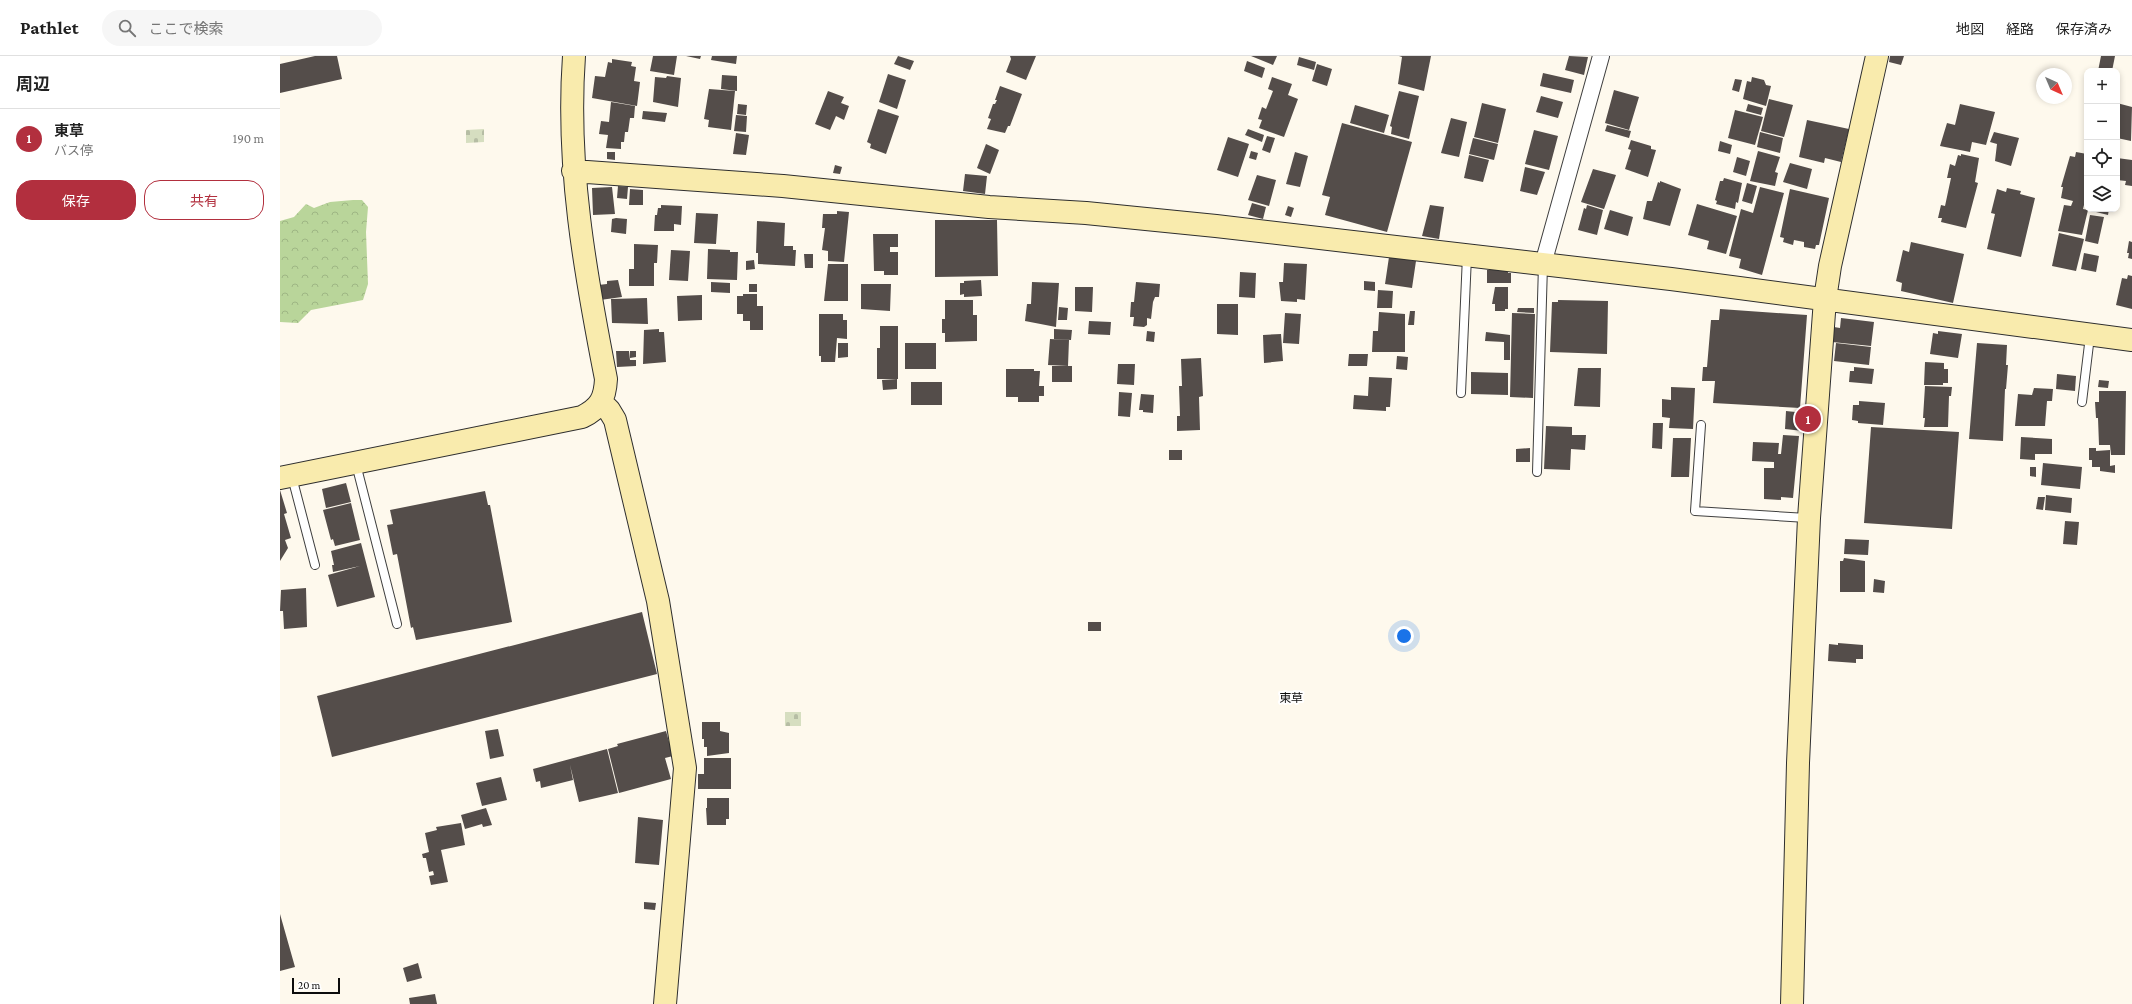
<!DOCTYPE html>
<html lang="ja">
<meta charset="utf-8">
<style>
body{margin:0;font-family:"Crimson Pro","Noto Sans JP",serif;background:#f6f6f6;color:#222}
.controls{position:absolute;right:12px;top:12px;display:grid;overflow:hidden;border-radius:8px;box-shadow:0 2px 6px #0003}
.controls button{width:36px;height:36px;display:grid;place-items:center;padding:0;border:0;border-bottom:1px solid #e0e0e0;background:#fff;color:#222;font:20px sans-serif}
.compass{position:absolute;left:1756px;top:12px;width:36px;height:36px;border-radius:50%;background:#fff;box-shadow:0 2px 6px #0003;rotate:136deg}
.scale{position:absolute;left:12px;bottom:10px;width:48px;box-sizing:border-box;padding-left:4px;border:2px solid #0c0c0c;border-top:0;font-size:11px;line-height:14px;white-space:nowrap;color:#0c0c0c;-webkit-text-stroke:3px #fff;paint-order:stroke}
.you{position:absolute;left:1124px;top:580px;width:14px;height:14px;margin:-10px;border:3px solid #fff;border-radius:50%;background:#1a73e8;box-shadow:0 0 0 6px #1a73e833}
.badge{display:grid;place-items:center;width:26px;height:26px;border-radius:50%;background:#b22f3e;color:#fff;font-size:13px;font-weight:700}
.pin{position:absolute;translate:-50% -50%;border:2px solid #fff;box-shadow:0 1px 4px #0006}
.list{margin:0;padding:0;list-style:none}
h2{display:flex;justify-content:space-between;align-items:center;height:52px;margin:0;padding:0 16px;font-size:17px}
h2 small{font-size:13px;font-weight:400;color:#767676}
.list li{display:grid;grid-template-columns:26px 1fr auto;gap:12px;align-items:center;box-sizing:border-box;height:60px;padding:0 16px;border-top:1px solid #e0e0e0}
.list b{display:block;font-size:15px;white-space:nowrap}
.list p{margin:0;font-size:13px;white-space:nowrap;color:#767676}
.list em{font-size:13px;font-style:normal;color:#767676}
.actions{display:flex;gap:8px;padding:12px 16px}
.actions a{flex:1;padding:9px 0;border:1px solid #b22f3e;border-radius:16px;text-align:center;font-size:14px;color:#b22f3e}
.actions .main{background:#b22f3e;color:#fff}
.icon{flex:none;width:22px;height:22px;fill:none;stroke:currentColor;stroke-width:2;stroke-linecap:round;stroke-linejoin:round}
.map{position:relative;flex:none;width:1852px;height:948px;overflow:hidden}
header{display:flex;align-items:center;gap:24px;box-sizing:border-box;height:56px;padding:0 20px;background:#fff;border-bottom:1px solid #e0e0e0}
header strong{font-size:19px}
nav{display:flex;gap:22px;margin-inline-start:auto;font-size:14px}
.search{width:280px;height:36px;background:#f6f6f6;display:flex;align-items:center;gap:10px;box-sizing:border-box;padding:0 14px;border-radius:22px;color:#767676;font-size:15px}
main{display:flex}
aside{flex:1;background:#fff}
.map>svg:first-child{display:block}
.forest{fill:url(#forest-crowns)}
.cemetery{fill:url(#cemetery-stones)}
.building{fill:#544d4a}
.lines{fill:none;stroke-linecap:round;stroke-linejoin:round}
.lane-casing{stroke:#3f3f3f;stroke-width:10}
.street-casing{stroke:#3f3f3f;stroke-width:18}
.secondary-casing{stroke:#2e2e2e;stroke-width:24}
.lane{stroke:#fff;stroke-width:8}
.street{stroke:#fff;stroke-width:16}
.secondary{stroke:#f9ebad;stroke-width:22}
.labels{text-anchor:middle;stroke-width:4;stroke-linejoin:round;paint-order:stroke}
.neighbourhood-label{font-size:12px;fill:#0c0c0c;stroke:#fff}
</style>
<header>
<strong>Pathlet</strong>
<div class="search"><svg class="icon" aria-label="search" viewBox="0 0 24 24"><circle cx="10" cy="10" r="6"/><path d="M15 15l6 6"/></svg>ここで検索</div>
<nav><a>地図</a><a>経路</a><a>保存済み</a></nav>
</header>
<main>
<aside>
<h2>周辺<small></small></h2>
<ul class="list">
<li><span class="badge">1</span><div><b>東草</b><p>バス停</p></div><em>190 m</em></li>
</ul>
<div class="actions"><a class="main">保存</a><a>共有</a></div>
</aside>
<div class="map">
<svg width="1852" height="948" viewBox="0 0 1852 948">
<defs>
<pattern id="forest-crowns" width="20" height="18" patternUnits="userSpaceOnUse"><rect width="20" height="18" fill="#b9d59a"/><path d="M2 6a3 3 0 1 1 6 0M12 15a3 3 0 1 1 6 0" fill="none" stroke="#9eb684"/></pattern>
<pattern id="cemetery-stones" width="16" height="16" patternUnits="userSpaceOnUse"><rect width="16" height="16" fill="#d6dec0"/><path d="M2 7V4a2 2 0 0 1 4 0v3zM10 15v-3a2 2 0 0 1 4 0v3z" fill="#b6bda4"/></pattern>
</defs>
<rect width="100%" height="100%" fill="#fef9ed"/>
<path class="forest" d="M73 144H82L88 151 86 176 88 228 83 244 31 254 18 267 0 266V165L14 161 26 148 34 152 50 146Z"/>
<path class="cemetery" d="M204 73V86L186 87V74Z
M505 656H521V670H505Z"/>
<path class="building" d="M35 0H57L62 23 0 37V8Z
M373 0H397L394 19 370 15Z
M406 0H421L420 3Z
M432 0H457L456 8 431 4Z
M618 0 634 5 630 14 614 8Z
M730 0H756L746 24 726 16 731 3Z
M971 0H997L993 9Z
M1119 0H1151L1144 35 1118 28 1122 1Z
M1289 0 1308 1 1304 19 1285 14Z
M1610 0H1624L1621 9 1609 6Z
M1821 0H1835L1832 15H1818Z
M1019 1 1036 6 1034 14 1017 9Z
M332 3 352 6 351 10 356 11 354 25 360 26 357 50 312 42 315 20 325 21 328 6 332 7Z
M967 5 985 12 982 22 964 15Z
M1037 8 1052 13 1047 30 1032 25Z
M1263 17 1294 24 1291 37 1260 30Z
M608 18 626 24 617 53 599 46Z
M442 19 457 20V35L441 33Z
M387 20 401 22 398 51 373 46 375 21 386 22Z
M992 21 1012 28 1008 39 1018 43 1004 81 979 72 982 64 978 63 982 51 986 53 993 35 988 33Z
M1472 21 1484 24 1486 29 1491 30 1486 50 1463 43 1467 25 1471 26Z
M1455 23 1462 24 1459 36 1452 34Z
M720 30 742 38 730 70H728L725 77 707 73 711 63 708 62 713 48H715L717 44H715Z
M429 33 455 35 451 74 428 71 429 64 424 63Z
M1334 34 1359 41 1349 74 1325 67Z
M548 35 564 41 561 47 569 50 564 64 556 60 550 74 535 68Z
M1119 35 1139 40 1129 83 1111 78 1112 71 1110 70Z
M1261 40 1283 46 1278 62 1256 56Z
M1489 43 1513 49 1504 81 1481 75Z
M331 46 355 50 354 62H350L348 76H345L344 86H341V93L326 92 328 79 319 78 321 65 329 66Z
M1202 47 1226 53 1218 87 1194 81Z
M1837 47 1852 51 1851 85 1837 82Z
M458 48 467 49 466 59 457 58Z
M1468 48 1483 52 1481 59 1466 55Z
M1680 48 1715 56 1706 89 1692 86 1690 96 1660 90 1667 67 1675 69Z
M1075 49 1109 59 1104 77 1070 67Z
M598 53 619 60 606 98 590 92 591 88 587 86Z
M1455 54 1483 61 1475 89 1448 82Z
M363 55 387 57 385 66 362 63Z
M456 59 467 60 466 76 454 75Z
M1171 62 1187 66 1179 101 1161 97Z
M1527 64 1569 73 1561 106 1545 102 1544 107 1519 101Z
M1062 67 1132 86 1107 176 1045 159 1050 141 1042 139Z
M1327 69 1351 75 1349 82 1325 75Z
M968 73 984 79 982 86 965 79Z
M1254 74 1278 80 1269 114 1245 108Z
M1480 76 1503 82 1500 97 1477 91Z
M1714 76 1739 82 1731 110 1715 105 1717 88 1710 86Z
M456 77 469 79 466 99 453 98Z
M987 80 995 82 990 97 982 94Z
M948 81 969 88 958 121 937 114Z
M1193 82 1218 88 1214 104 1189 98Z
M1351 84 1371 90V93L1376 94 1368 121 1345 113 1351 94 1348 93Z
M1440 85 1452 89 1450 98 1438 95Z
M706 88 719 94 710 118 697 112Z
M971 95 978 97 976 104 969 102Z
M1478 95 1500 101 1495 116 1498 117 1495 130 1470 125Z
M327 96H335V104L327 103Z
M1015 96 1028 100 1020 131 1006 128Z
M1796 96 1807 98V146L1805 145 1803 153 1808 154 1802 179 1778 175 1784 149 1791 150 1793 145 1781 142 1783 131H1781L1790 100 1795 101Z
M1681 98 1699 102 1695 126 1698 127 1686 172 1661 166 1662 162H1658L1661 149 1665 150 1671 122H1667L1670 108 1675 110 1678 99 1681 100Z
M1189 99 1209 104 1203 126 1184 122Z
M1457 101 1470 105 1466 120 1453 116Z
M1837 102 1852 104V130L1845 129 1846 125 1837 124Z
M1510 107 1532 113 1527 133 1503 126Z
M555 109 562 111 560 118 553 117Z
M1245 111 1265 116 1257 139 1240 135Z
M1313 113 1336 119 1324 153 1301 146Z
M685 118 707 120 705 138 683 135Z
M977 119 996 124 989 150 968 144Z
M1444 122 1462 127 1458 147 1456 146 1455 153 1436 148 1437 145 1435 144 1440 125H1443Z
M1380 125 1401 133 1390 170 1363 163 1367 145H1372L1378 126 1380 127Z
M1467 127 1477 130 1472 148 1462 145Z
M338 130 348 131 347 143 337 142Z
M332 131 335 158 313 159 312 132Z
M1480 131 1504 137 1482 219 1459 212 1461 203 1449 200 1461 153 1473 157Z
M1727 132 1741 135 1740 138 1755 142 1741 201 1707 193 1715 158 1711 157 1717 133 1726 136Z
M350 133 363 134V149H349Z
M1510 133 1549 142 1539 189H1536L1535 193 1524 191V186L1514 184 1513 189 1503 186 1504 182 1500 181Z
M972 147 986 151 983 163 968 159Z
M1417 148 1457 160 1446 198 1427 193 1429 185 1408 179Z
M381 149 402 150 401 169 394 168V175H374L375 159H377L378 152H381Z
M1150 149 1164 151 1159 183 1142 180Z
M1307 149 1323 154 1317 179 1298 174 1304 152 1306 153Z
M1008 150 1014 152 1011 161 1005 159Z
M1812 153H1829L1828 159 1812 155Z
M1330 154 1353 161 1348 180 1324 173Z
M557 155 569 156 564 206 548 205V195L542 194 545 172H542L543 158H557Z
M416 157 438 158 436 188 414 187Z
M1810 159 1824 161 1818 188 1805 185Z
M336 162 347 163 346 178 331 176 332 163Z
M655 164H717L718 220 655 221Z
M477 165 505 167 504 190H513V194H516L515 210 478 208V197H476Z
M1779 177 1804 183 1796 215 1772 210Z
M593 178H618V191H610V196H618V219H604V215H594Z
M1849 185 1852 186V203L1848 202 1849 197H1847Z
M1631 186 1684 198 1673 247 1621 235 1622 227 1616 225 1623 194 1629 196Z
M354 188 378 189 377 207H374V230H349V213H354Z
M428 193 450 194V196H458L457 224 427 223Z
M391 194 410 195 408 225 389 224Z
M1804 197 1819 200 1816 216 1801 213Z
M524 198H533V212H525Z
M1109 201 1136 205 1132 232 1105 228Z
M474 204 475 213 466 214V205Z
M1004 207 1027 208 1025 244 1017 243V246L1001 245 999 226H1003Z
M548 208H568V245H544Z
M1207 214H1228V217H1231V227H1207Z
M960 216 976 217 975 242 959 241Z
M1848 219 1852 220V253L1836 249 1842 222 1847 223Z
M338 224 342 241 320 244 318 229 327 228V225Z
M701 224 702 240 684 241V238L680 239V227H684V225Z
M1084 225 1095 226V235L1084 234Z
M431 226 450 227V237L431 236Z
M752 226 779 227 776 271 745 265 747 248H751Z
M856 226 880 228 879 241H875L873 246 871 263 867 262V269L864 271 853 270 854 261H850L851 246H854Z
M469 228H477V236H469Z
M581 228H611L610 255 581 253Z
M795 231H813L812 256 795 255Z
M1215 231H1228V253H1225V255H1215V248H1212Z
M1098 234 1113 235 1112 252H1097Z
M463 238H477V250H483V274H470V265H463V258H457V240H463Z
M422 239V264L398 265 397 240Z
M367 242 368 268 332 267 331 243Z
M665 244H693V259H697V285L665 286V277H662V263H665Z
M1278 244 1328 245 1327 298 1270 296 1272 246H1278Z
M937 248H958V279L937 278Z
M779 251 788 252 787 264H778Z
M1238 252H1254V257L1237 256Z
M1440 253 1527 259 1520 352 1433 347 1435 325H1422L1423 311H1427L1431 264H1439Z
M1130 255H1135L1134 269H1128Z
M1099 256 1125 258V296H1092L1093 275H1098Z
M1005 257 1021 258 1019 288 1003 287Z
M1232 257 1255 258 1253 342 1230 341Z
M539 258H563V264H567V283L557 282 555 306H541V300H539Z
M1561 262 1594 266 1591 290 1552 286 1554 271 1560 272Z
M809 265 831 266 830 279 808 278Z
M600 270H618V323H597V292H600Z
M379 273V276H384L386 306 363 308 364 274Z
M774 273 792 274 791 284 774 283Z
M867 275 875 276 874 286 866 285Z
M1658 275 1682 278 1678 302 1650 298 1653 277 1658 278Z
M1206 276 1230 279V304H1224V286L1205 285Z
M1001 278 1003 305 984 307 983 279Z
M770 283 789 284 788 310 768 309Z
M558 287H568V301L558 302Z
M625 287H656V313H625Z
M1556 287 1591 291 1589 309 1554 305Z
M1697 287 1727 289 1726 309H1728L1726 333H1725L1723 385 1689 383Z
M336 295H349L350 304H356V310L337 311Z
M350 295H356V301L350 302Z
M1069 298H1088L1087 310H1068Z
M1117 300 1128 301 1127 314 1116 313Z
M921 302 923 340 919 341 920 374 897 375V360H900L899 330H902L901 303Z
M1645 306 1664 307V313H1668V327H1663V329H1644Z
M838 308H855L854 329 837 328Z
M772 310H792V326H772Z
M1574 311 1594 313 1592 328 1569 326 1570 315H1574Z
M1298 312H1321L1320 351 1294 350Z
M726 313H754V315H760L759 330H764V340H759V346H738V341H726Z
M1191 316 1228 317V339L1191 338Z
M1777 318 1796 320 1795 335 1776 333Z
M1089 321 1112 322 1110 351H1106V355L1073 353 1074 339 1088 340Z
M617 323V333L603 334 602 324Z
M1819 324 1829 325 1828 332 1818 331Z
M631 326H662V349H631Z
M1645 330 1672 331 1671 340H1669L1668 371H1644L1645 362H1643Z
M1391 331 1415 332 1413 373 1389 372 1390 362 1382 361V343L1391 344Z
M1754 332 1773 333 1772 345H1767L1765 370H1735L1738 338 1752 339Z
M1819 335H1846L1845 399H1831L1830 389H1819L1818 362H1816L1815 346H1819Z
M839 336 852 337 850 361 838 360Z
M861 338 874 339 873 357 863 356V354H859Z
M1579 345 1605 347 1603 369 1578 367V365L1572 364 1573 349H1579Z
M1506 355 1525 357 1523 375 1505 373Z
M1373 367H1383L1382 393 1372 392Z
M1266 370 1292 371V379H1306L1305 394 1291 393 1290 414 1264 413Z
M1591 371 1679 376 1672 473 1584 467Z
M1503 379 1519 380 1513 442 1501 441V444L1484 443V412H1494V406L1472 405 1473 386 1499 387 1498 398H1501Z
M1741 381 1772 383V398H1755V404L1740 403Z
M1393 382H1411L1409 421H1391Z
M1250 392V406H1236V393Z
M1809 392H1816V395L1830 394V410L1835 409V417L1820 415V411H1812V404H1809Z
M889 394H902V404H889Z
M1763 407 1802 411 1800 433 1761 429Z
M1750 411H1756V421L1750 420Z
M66 427 71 446 46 452 42 433Z
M0 434 7 457 4 458 11 482 5 484 8 492 0 505Z
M205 435 208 449H210L232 566 136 584 133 571 131 572 117 498 113 499 107 469 113 468 110 454Z
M1766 439 1792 442 1791 457 1765 454Z
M1758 441H1765L1763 454 1756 453Z
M71 447 80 484 55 490 53 483 51 484 43 454Z
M1785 465 1799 466 1797 489 1783 488Z
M1565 483 1589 484 1588 499 1564 498Z
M81 487 95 541 57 551 48 519 80 510 53 516 52 509H54L51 495Z
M1564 502 1585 505V536H1560V505H1563Z
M1594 523 1605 525 1604 537 1593 536Z
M26 532 27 571 4 573 3 555H0L1 534Z
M362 556 377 618 52 701 37 640Z
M808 566H821V575H808Z
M1558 587 1583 589V603H1576V607L1548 605 1549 588 1558 589Z
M422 666H440V675L449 677V697L427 700V691H424V683H422Z
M218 673 224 700 210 703 205 675Z
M386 675 393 700 385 702 391 723 339 737 328 693 338 690 337 688Z
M327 693 338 737 299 746 290 709 293 724 261 732 260 725 256 726 253 713Z
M424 702H451V733H418V718H424Z
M221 721 227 744 202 750 196 727Z
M427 742H449V763H446V769H427L426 752H427Z
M206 752 212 769 203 771 202 768 185 773 181 759Z
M358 761 383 764 379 809 355 807Z
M181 767 185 789 161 794 168 826 151 829 149 820 154 819 153 815 149 816 146 802H143L142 798 149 796 145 777 157 774 156 771Z
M364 846 376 847 375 854 364 853Z
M0 858 15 911 0 915Z
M138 907 142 922 127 926 123 912Z
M155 938 157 948H130L129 942Z"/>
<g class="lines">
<defs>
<path id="lane" d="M1181 337 1187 200
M1802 346 1810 280
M1421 369 1415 455 1527 462
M76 408 117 568
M1257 416 1263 209
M12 421 35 509"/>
<path id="street" d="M1263 208 1321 0"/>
<path id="secondary" d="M293 115 503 130 709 151 806 157 936 170 1391 223 1852 284
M321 346 329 354 335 364 378 545 405 712 385 948
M0 422 302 361C320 352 325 343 326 323 305 216 286 110 294 0
M1512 948 1518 707 1529 462 1545 243 1550 210 1597 0"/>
</defs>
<use href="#lane" class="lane-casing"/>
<use href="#street" class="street-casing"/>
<use href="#secondary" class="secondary-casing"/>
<use href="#lane" class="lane"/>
<use href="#street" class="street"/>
<use href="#secondary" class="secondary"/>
</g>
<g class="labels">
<g class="neighbourhood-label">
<text x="1011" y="646">東草</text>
</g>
</g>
</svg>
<div class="controls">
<button>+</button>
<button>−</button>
<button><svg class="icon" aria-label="locate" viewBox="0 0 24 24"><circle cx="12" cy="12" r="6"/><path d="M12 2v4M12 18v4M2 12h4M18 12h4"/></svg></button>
<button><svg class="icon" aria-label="layers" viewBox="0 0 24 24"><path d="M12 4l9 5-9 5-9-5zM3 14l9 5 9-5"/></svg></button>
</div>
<svg class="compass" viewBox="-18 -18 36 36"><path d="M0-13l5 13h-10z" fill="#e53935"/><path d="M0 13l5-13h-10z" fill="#767676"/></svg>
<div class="scale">20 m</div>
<div class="you"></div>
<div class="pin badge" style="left:1528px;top:363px">1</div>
</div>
</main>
